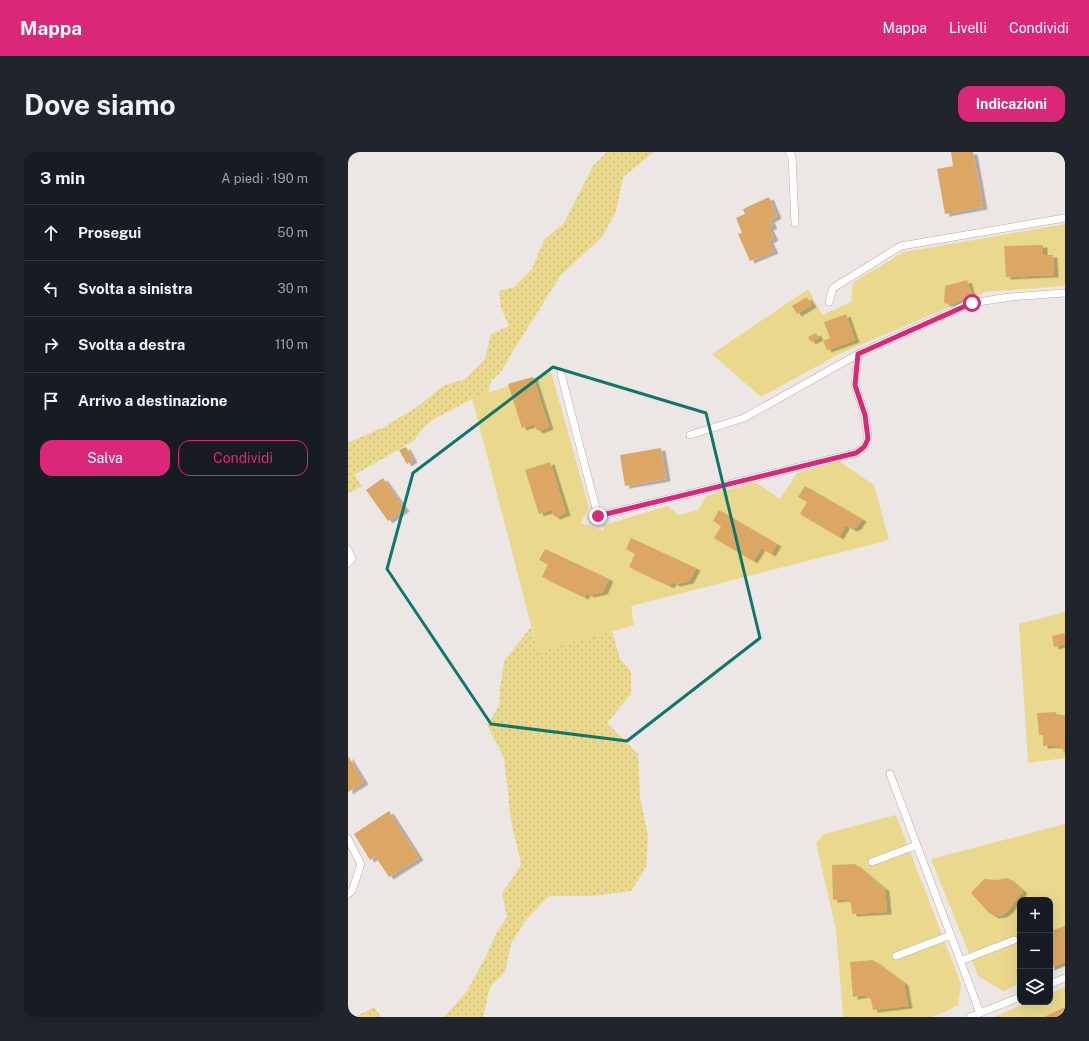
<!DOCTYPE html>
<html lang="it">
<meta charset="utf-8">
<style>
body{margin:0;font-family:"Public Sans",sans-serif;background:#20242c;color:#f1f3f6}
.controls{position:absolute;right:12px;bottom:12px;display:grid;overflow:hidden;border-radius:8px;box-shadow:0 4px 16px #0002}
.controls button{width:36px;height:36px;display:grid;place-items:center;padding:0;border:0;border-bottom:1px solid #363941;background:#171b24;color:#f1f3f6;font:20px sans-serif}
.stop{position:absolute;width:12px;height:12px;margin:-9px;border:3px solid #db2777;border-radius:50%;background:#fff}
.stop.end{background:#db2777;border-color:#fff;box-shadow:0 1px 4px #0008}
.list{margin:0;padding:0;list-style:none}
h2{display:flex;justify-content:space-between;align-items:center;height:52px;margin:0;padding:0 16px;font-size:17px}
h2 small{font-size:13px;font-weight:400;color:#9ea1a6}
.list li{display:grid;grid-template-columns:26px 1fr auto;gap:12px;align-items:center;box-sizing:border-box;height:56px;padding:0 16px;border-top:1px solid #363941}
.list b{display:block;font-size:15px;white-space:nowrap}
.list em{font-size:13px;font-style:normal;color:#9ea1a6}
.actions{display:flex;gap:8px;padding:12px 16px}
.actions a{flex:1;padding:9px 0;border:1px solid #db2777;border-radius:12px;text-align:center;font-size:14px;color:#db2777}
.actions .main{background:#db2777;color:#fff}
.icon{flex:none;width:22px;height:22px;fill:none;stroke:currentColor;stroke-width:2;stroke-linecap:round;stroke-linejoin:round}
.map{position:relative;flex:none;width:717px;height:865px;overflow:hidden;border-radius:12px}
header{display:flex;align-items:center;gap:24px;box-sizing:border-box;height:56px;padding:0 20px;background:#db2777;color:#fff}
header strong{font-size:19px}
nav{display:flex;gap:22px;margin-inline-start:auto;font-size:14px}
.intro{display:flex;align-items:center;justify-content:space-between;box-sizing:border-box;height:96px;padding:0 24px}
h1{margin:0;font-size:28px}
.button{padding:10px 18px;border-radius:12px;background:#db2777;color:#fff;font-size:14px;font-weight:700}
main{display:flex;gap:24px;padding:0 24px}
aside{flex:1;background:#171b24;border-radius:12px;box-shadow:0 4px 16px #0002}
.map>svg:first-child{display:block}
.grass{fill:url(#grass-dots)}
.garden{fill:#ead98d}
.building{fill:#dca765;filter:url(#shadow)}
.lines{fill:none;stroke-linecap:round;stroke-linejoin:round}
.lane-casing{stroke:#b3afad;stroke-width:8}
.lane{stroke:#fff;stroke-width:7}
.route{stroke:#db2777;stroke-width:5}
.marked{fill:none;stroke:#0f766e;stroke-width:3;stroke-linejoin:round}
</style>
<header>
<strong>Mappa</strong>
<nav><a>Mappa</a><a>Livelli</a><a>Condividi</a></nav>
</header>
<div class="intro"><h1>Dove siamo</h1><a class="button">Indicazioni</a></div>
<main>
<aside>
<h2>3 min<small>A piedi · 190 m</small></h2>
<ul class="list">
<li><svg class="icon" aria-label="ahead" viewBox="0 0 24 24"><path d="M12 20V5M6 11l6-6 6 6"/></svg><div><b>Prosegui</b></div><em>50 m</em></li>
<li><svg class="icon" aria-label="left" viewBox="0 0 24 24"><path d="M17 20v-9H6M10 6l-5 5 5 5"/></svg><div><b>Svolta a sinistra</b></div><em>30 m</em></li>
<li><svg class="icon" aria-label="right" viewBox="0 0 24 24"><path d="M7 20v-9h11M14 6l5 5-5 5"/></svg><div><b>Svolta a destra</b></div><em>110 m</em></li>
<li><svg class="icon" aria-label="arrive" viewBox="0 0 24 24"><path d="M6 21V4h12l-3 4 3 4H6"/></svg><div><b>Arrivo a destinazione</b></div></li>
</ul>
<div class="actions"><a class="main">Salva</a><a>Condividi</a></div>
</aside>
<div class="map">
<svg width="717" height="865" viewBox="0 0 717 865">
<defs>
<pattern id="grass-dots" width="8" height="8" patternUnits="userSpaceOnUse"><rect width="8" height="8" fill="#ead98d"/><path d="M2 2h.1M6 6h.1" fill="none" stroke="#c9ba7a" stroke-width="1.8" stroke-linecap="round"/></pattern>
<filter id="shadow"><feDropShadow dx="4.5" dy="2.5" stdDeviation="0" flood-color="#0004"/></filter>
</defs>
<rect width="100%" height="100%" fill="#ece7e5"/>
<path class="grass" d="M259 0H306L275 25 268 60 254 85 213 123 168 194 153 220 143 229 140 241C125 246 118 250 105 257 88 266 77 270 67 288L6 323 14 334 0 342V291L36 275 69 255 95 234 117 227 137 207 143 182 161 174 153 156 151 139 166 135 184 117 196 88 216 71 245 14Z
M183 475 190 500 264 479 272 507 283 519V542L259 571 290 602 292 644 300 684 298 716 283 739 244 744H201L177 769 163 792 157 820 142 835 135 865H96L119 839 138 804 148 782 159 765 154 741 164 727 173 712 163 669 156 606 139 573 151 554 152 536 156 509Z
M26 855 33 865H9V864Z"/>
<path class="garden" d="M717 72V134L637 140 493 201 413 245 364 202 460 137 474 163 503 150 505 130 556 100Z
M203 220 241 355 233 371 256 379V373L319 354 331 363 350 358 358 344 407 330 432 347 449 321 491 309 526 333 541 388 283 454 286 473 190 500 124 246Z
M717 460V606L680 611 671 472Z
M548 663 613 832 610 853 597 860 583 865H495L488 778 468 691 476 682Z
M717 672V813L702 820V748H672V832L655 839 630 824 583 707Z
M717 835V865H646L680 850H702V841Z"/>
<path class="building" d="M603 0H625L635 55 597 62 589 17 605 14Z
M421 45 429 64 422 68 425 74 421 76 426 86 421 89 426 99 402 109 390 82 394 81 388 66 397 62 395 57Z
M695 93V103H705L706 123 658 125 656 94Z
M619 128 624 144 603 153 596 151 597 134Z
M459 145 464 153 449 162 444 154Z
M498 162 507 188 479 198 475 189 482 186 476 170Z
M468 181 471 186 463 190 460 185Z
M185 225 201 275 191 279 188 277 187 272 174 276 160 232Z
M58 295 65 308 59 312 51 298Z
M313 296 318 327 277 334 272 303Z
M202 310 218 361 208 365 205 363 204 358 191 362 177 318Z
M35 326 57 357 40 369 18 338Z
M457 334 514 367 509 375 504 377 498 373 491 385 452 362 459 350 450 345Z
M371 358 429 392 423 402 413 396 405 409 366 386 373 374 365 369Z
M283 386 348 416 341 429 328 432 324 430 322 434 281 415 287 402 278 397Z
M197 397 261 427 255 440 242 443 238 441 236 445 194 425 200 412 191 408Z
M717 481V492L706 495 704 484Z
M708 560V563H717V597H711V593L695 594V583H691L689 561Z
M0 604 16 630 0 640Z
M41 659 71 706 41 725 27 704 22 708 6 682Z
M507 712 537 737 539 760 504 762 503 751 497 747 485 748 484 713Z
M660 726 675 739 660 759 654 763 647 764 641 761 623 741 636 727 649 728Z
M717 774V810L702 816V779Z
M525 808 556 831 560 854 525 858 523 847 517 843 505 845 502 810Z
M717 855V865H696Z"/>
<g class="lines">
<defs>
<path id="lane" d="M441 0 444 5 447 71
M481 150 485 136 553 94 717 66
M213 222 250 364 508 301 516 295 520 287 517 263 507 233 510 202
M342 283 396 266 510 202 623 151 662 145 717 141
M0 398 4 407 0 411
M542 622 632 861
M0 687 13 712 4 739 0 742
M524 710 569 693
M548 804 603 783
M612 809 666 788
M702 832 717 826
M622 865 672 845"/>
</defs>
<use href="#lane" class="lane-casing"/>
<use href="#lane" class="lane"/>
</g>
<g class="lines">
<path class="route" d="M250 364 508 301 516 295 520 287 517 263 507 233 510 202 624 151"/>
</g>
<path class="marked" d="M205 215 358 261 412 486 279 589 143 572 39 417 65 321Z"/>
</svg>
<div class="controls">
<button>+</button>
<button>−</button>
<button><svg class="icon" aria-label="layers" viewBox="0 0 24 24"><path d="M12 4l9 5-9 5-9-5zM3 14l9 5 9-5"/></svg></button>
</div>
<div class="stop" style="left:624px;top:151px"></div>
<div class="stop end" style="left:250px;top:364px"></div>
</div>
</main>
